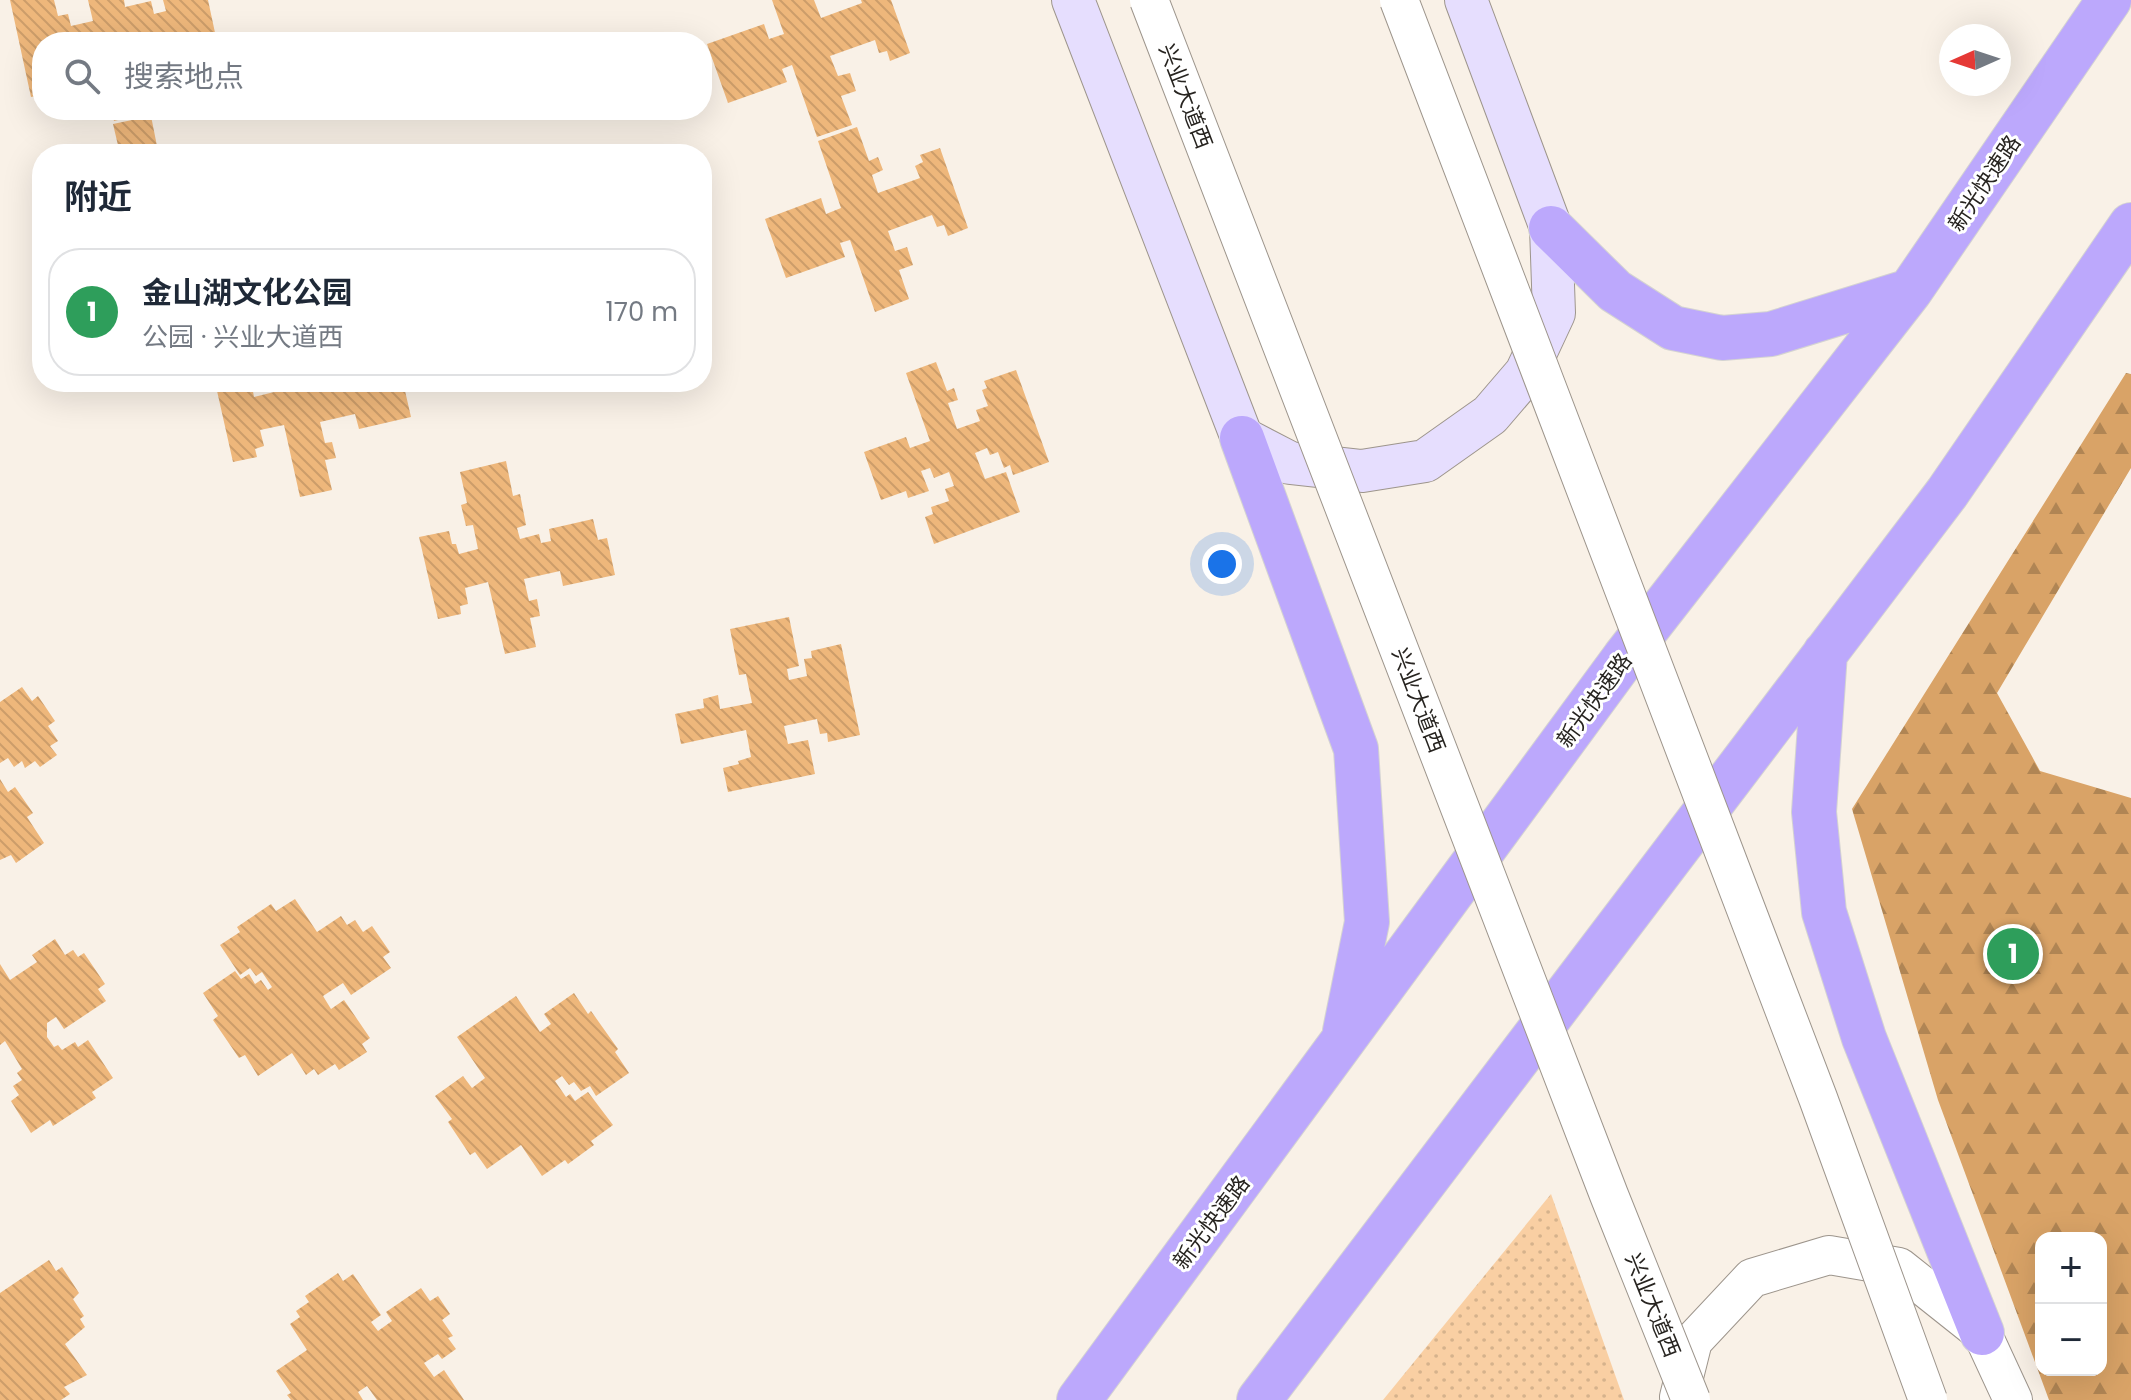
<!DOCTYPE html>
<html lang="zh">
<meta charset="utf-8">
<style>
body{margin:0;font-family:Poppins,"Noto Sans SC",sans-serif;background:#f2f2f3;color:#1f2937}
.controls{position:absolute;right:24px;bottom:24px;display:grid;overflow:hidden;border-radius:16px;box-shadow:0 8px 32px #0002}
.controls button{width:72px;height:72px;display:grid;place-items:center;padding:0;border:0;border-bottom:2px solid #e0e1e3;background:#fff;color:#1f2937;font:40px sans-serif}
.compass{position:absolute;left:1939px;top:24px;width:72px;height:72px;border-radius:50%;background:#fff;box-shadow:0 8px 32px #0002;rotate:267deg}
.you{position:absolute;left:1222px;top:564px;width:28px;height:28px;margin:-20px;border:6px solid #fff;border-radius:50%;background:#1a73e8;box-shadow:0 0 0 12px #1a73e833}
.badge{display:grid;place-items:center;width:52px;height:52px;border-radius:50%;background:#7c3aed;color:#fff;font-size:26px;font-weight:700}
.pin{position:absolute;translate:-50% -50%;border:4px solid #fff;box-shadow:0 2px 8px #0006}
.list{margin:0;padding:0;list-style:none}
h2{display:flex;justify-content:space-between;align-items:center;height:104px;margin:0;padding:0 32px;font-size:34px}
h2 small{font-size:26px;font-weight:400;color:#747a83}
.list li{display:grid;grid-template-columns:52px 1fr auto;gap:24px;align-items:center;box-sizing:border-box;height:128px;margin:0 16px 16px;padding:0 16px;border:2px solid #e0e1e3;border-radius:32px}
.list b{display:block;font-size:30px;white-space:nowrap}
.list p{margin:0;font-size:26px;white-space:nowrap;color:#747a83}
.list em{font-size:26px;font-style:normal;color:#747a83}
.icon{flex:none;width:44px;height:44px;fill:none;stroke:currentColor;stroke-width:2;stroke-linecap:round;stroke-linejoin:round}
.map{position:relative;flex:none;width:2131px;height:1400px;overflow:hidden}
.search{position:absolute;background:#fff;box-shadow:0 8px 32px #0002;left:32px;top:32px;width:680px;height:88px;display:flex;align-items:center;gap:20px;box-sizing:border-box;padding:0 28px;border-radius:32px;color:#747a83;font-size:30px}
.panel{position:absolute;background:#fff;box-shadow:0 8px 32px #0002;left:32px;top:144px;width:680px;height:248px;border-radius:32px}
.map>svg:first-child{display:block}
.green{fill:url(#green-dots)}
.forest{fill:url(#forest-firs);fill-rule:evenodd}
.building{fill:url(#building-back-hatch)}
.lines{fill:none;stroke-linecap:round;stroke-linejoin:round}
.tertiary-casing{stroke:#9d958c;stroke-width:40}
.secondary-casing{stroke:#9d958c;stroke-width:44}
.trunk-casing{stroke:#d4d3d2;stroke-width:46}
.tertiary{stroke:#fff;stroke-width:38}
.secondary{stroke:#e6defe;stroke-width:42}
.trunk{stroke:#bca8fc;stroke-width:44}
.tertiary-bridge-casing{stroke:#9d958c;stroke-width:40;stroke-linecap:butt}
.tertiary-bridge{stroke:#fff;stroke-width:38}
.labels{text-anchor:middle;stroke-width:6;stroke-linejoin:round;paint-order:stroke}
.street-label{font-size:22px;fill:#272420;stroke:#fff}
</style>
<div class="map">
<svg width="2131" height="1400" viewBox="0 0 2131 1400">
<defs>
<pattern id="green-dots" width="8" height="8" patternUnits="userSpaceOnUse" patternTransform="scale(2)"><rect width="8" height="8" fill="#f9cfa3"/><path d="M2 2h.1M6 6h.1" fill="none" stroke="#d5b28c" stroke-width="1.8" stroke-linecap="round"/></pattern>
<pattern id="forest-firs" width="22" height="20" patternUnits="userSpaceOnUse" patternTransform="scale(2)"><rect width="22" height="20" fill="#d9a367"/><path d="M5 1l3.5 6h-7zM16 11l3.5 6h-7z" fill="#b08554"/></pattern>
<pattern id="building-back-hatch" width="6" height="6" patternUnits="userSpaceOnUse" patternTransform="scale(2)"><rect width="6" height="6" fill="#eeb77b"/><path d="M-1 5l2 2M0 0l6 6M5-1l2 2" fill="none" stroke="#cc9d6a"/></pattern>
</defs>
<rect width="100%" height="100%" fill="#f9f1e7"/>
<path class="green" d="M1551 1194 1624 1400H1383Z"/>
<path class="forest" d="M2126 373 2131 374V468L1997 693 2040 771 2131 798V1400H2049L1938 1100 1852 809ZM2041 1238H2101V1370H2041Z"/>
<path class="building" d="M10 0H54L58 16 68 14 71 26 93 21 88 0H124L125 7 151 1 154 14 166 11 163 0H208L217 42H161V40L150 42H42V95L31 97Z
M772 0H814L821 18 862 3 861 0H891L910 53 890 61 887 51 879 53 875 40 830 56 838 76 850 73 856 91 841 96 852 125 817 137 792 65 782 69 787 82 728 103 707 44 764 24 769 39 784 34Z
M111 110H145L146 113 114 121Z
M151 116 158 151 165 149 166 154H120L113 124Z
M857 127 869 161 878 157 883 170 872 175 878 193 920 178 915 166 923 162 920 155 940 148 968 228 948 236 944 225 937 227 932 215 888 231 895 251 907 247 913 265 899 270 909 299 875 312 850 240 840 243 845 257 786 278 765 219 821 198 826 214 841 208 818 141Z
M936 362 947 391 954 388 958 400 948 403 957 429 980 421 976 410 988 406 982 390 987 388 984 381 1016 370 1049 462 1013 475 1010 465 1004 468 998 452 990 455 987 448 975 453 985 479 1006 472 1020 512 934 544 925 517 933 514 931 507 949 501 945 489 954 486 949 472 934 478 930 468 921 471 929 491 908 498 906 491 881 500 864 452 906 437 910 448 930 441 906 373Z
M215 382H246L247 387 252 386 254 397 274 392 272 382H336L337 386 347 382H403L411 417 359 429 355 414 320 422 325 443 332 442 336 458 325 460 332 490 300 497 284 425 260 430 264 446 255 449 257 457 233 462Z
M506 461 513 496 520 494 526 525 517 528 520 539 539 534 541 543 551 541 549 529 593 519 598 540 607 538 615 575 563 586 560 571 524 579 529 601 537 599 540 616 530 618 536 647 505 654 488 582 465 588 468 604 460 606 461 614 438 619 419 537 449 531 452 544H456L459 554 478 549 473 525 466 526 461 505 467 503 460 472Z
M789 617 799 666 787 669 789 680 807 676 804 659 812 658 811 651 841 644 860 735 828 742 827 733 820 734 817 719 784 726 788 744 808 740 815 774 728 792 723 768 739 764 738 761 751 757 746 730 681 744 675 714 704 708 703 699 718 695 720 709 752 703 746 674 739 675 730 629Z
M22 687 32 701 38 696 55 721 48 726 58 741 50 746 57 755 40 767 35 761 25 768 22 761 14 767 8 758 0 763V702Z
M0 779 8 792 15 787 33 813 27 817 44 843 16 863 11 855 0 860Z
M295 899 317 932 341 916 347 925 355 920 363 932 372 926 390 952 383 957 391 968 351 995 343 983 323 996 331 1009 344 1000 370 1038 362 1044 367 1052 339 1070 335 1064 318 1075 314 1069 306 1075 292 1053 258 1076 245 1055 239 1058 213 1020 218 1016 203 993 235 971 241 979 249 974 255 984 261 980 268 990 272 987 262 972 256 976 250 968 240 975 220 945 240 932 237 927 271 904 276 911Z
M55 939 65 955 73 950 78 957 84 953 105 984 98 989 106 1001 64 1029 56 1017 47 1023V1037L54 1047 58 1045 62 1050 75 1042 78 1047 88 1040 113 1078 92 1092 96 1098 53 1126 50 1120 31 1133 11 1101 19 1095 13 1086 22 1080 17 1073 22 1069 5 1041 0 1045V964L10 980 37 962 32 955Z
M574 993 588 1014 591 1011 618 1049 615 1052 629 1073 596 1096 590 1086 581 1091 574 1082 569 1085 562 1076 555 1081 566 1097 570 1094 575 1101 588 1092 613 1125 591 1141 594 1145 568 1164 565 1160 542 1176 521 1145 487 1169 475 1152 470 1155 448 1122 452 1119 435 1096 463 1076 472 1088 485 1078 457 1037 516 996 540 1032 551 1024 544 1014Z
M49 1260 56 1271 62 1267 79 1293 73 1299 84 1316 80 1319 85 1327 65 1344 87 1375 64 1387 70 1394 61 1400H0V1293Z
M338 1273 343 1281 353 1274 381 1315 371 1322 378 1331 392 1321 386 1312 421 1288 430 1301 438 1296 450 1314 442 1320 453 1336 448 1338 456 1349 442 1359 438 1354 424 1363 434 1377 444 1370 464 1400H377L367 1386 358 1392 363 1400H291L287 1395 291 1393 276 1371 307 1350 290 1324 300 1317 296 1311 309 1302 305 1296Z"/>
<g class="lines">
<defs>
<path id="tertiary" d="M1679 1397 1693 1341 1752 1278 1829 1255 1899 1267 1982 1333 2013 1400"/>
<path id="secondary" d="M1073 0 1242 438 1290 463 1362 471 1425 461 1490 415 1526 373 1554 313 1551 228 1466 0"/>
<path id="trunk" d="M1551 228 1615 291 1673 328 1722 338 1771 334 1910 291
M1242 438 1356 749 1367 922 1345 1031
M1825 653 1814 812 1824 912 1864 1038 1982 1333
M1079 1400 1624 658 1910 291 2109 0
M1259 1400 1947 493 2131 225"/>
</defs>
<use href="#tertiary" class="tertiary-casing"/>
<use href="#secondary" class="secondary-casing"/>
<use href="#trunk" class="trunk-casing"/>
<use href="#tertiary" class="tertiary"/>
<use href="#secondary" class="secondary"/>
<use href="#trunk" class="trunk"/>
<defs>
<path id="tertiary-bridge" d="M1149 0 1609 1195 1691 1400
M1399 0 1818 1098 1928 1400"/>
</defs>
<use href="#tertiary-bridge" class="tertiary-bridge-casing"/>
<use href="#tertiary-bridge" class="tertiary-bridge"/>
</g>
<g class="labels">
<g class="street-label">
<text transform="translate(1186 96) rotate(69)" y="8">兴业大道西</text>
<text transform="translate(1984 183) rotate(-56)" y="8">新光快速路</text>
<text transform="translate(1419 700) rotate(69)" y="8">兴业大道西</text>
<text transform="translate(1594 700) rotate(-54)" y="8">新光快速路</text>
<text transform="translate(1211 1222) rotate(-53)" y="8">新光快速路</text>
<text transform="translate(1653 1305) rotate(68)" y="8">兴业大道西</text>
</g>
</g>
</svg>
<div class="controls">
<button>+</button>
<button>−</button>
</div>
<svg class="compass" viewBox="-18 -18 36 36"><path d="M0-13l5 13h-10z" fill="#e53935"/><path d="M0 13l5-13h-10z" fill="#747a83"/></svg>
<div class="you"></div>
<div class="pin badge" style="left:2013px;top:954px;background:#2e9e5b">1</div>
<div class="search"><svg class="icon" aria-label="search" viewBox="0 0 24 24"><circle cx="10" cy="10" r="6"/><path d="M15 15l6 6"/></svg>搜索地点</div>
<section class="panel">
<h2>附近<small></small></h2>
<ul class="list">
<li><span class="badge" style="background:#2e9e5b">1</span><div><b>金山湖文化公园</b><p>公园 · 兴业大道西</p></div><em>170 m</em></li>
</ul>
</section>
</div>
